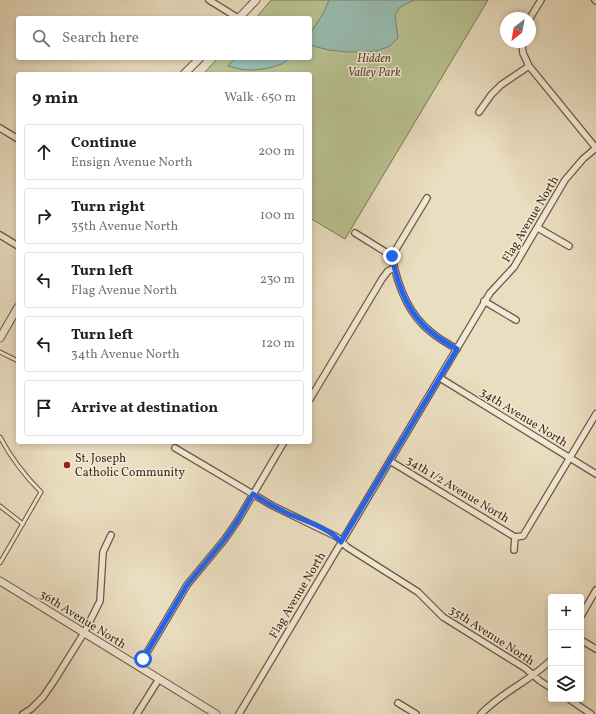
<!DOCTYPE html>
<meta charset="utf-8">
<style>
body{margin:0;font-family:Vollkorn,serif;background:#f2f2f2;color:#202124}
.controls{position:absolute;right:12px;bottom:12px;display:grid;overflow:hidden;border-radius:4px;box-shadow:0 2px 6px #0003}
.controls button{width:36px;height:36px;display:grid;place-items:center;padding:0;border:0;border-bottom:1px solid #e0e0e0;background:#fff;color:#202124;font:20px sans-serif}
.compass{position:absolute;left:500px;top:12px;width:36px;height:36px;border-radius:50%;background:#fff;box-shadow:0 2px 6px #0003;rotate:211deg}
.stop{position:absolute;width:12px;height:12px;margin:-9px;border:3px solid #2563eb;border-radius:50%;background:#fff}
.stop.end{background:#2563eb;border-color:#fff;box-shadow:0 1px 4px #0008}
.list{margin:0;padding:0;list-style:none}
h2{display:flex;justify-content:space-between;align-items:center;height:52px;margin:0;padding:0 16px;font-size:17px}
h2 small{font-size:13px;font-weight:400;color:#757577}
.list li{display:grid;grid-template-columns:26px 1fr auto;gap:12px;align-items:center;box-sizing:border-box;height:56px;margin:0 8px 8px;padding:0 8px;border:1px solid #e0e0e0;border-radius:4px}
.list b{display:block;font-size:15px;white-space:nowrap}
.list p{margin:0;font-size:13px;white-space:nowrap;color:#757577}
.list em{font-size:13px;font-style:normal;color:#757577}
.icon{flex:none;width:22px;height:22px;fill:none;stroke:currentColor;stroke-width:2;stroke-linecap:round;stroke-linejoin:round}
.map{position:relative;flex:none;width:596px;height:714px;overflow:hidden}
.search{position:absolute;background:#fff;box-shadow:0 2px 6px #0003;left:16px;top:16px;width:296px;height:44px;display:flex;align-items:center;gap:10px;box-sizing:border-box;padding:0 14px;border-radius:4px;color:#757577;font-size:15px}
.panel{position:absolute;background:#fff;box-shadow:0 2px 6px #0003;left:16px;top:72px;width:296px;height:372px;border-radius:4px}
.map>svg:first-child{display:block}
.green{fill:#b8c191;stroke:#7f7554}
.water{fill:#98bcb1;stroke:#778174}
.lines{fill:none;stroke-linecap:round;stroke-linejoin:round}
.service-casing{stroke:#6f5642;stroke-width:5}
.minor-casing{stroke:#6f5642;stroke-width:8}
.tertiary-casing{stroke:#6f5642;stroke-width:9}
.service{stroke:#f1ead6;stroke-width:3}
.minor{stroke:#f1ead6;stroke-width:5.5}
.tertiary{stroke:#f1ead6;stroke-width:7}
.route{stroke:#2563eb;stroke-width:5}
.poi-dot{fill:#8f2418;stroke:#f1ead6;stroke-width:1.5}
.labels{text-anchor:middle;stroke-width:3;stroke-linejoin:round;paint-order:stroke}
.park-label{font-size:12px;font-style:italic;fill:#5d4730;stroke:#f1ead6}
.street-label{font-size:12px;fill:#462918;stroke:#f1ead6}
.poi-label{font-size:12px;fill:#462918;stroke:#f1ead6;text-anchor:start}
</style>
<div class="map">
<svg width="596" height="714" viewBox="0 0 596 714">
<rect width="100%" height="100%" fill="#eadec0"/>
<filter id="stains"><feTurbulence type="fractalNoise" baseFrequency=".005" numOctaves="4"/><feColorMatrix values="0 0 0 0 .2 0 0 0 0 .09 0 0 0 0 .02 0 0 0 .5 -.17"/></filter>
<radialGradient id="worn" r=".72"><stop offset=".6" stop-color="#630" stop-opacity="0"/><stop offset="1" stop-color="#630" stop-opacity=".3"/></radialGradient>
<path class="green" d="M271 0H488L345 239 310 218V74H203L218 58H310V18H256Z"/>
<path class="water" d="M329 0H414L400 7 395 15 398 38 390 46 377 51 357 52H347L329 50 313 46 310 43V34L324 12Z
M235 58H290C280 68 261 70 248 70 241 70 235 68 228 66Z"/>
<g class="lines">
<defs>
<path id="service" d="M0 352 18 361
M0 437C11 458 24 475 41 492L0 563
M0 506 23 524"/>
<path id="minor" d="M209 0 238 18
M595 0 596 1
M530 18 541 0
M522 42 523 53 529 66 596 148
M479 112 491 95 501 85 529 66
M0 128 18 139
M538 228 569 246
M355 233 392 256C397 284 408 314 431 332 439 339 448 344 457 349
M0 235 18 246
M392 256 427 198
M484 301 516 320
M440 378 596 474
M310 399 382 279 388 271 394 268
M175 448 273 506 337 537 347 547 418 592 443 617 525 668 540 681 551 688
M390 461 515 537
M515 537 523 536 596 414
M514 550 515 537
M581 616 596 590
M581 640 596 649
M139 666 187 585 225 539 238 520 284 442
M569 699 591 714
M398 703 416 714
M23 714 31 709 43 697 54 681 84 633 100 601 103 552 111 535
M137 714 159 679
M239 714 490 293 514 267 565 180 583 159 596 148
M481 714C502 692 530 681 551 660"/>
<path id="tertiary" d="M239 18 256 0
M184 74 200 58
M0 338 18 307
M0 581 216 714"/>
</defs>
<use href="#service" class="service-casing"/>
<use href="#minor" class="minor-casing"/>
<use href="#tertiary" class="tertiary-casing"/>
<use href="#service" class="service"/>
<use href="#minor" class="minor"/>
<use href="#tertiary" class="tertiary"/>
</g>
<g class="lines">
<path class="route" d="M143 659 187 585 225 539 238 520 253 494C265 502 276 508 289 514 306 521 329 528 341 542L457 349C448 344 439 339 431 332 408 314 397 284 392 256"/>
</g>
<circle class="poi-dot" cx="67" cy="465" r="4"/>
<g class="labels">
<g class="park-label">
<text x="374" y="62">Hidden<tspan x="374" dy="14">Valley Park</tspan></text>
</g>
<g class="street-label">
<text transform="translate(530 219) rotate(-59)" y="4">Flag Avenue North</text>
<text transform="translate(524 417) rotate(32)" y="4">34th Avenue North</text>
<text transform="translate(458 489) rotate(31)" y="4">34th 1/2 Avenue North</text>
<text transform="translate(297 595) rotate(-59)" y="4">Flag Avenue North</text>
<text transform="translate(83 619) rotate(32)" y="4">36th Avenue North</text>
<text transform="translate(492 635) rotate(33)" y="4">35th Avenue North</text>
</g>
<g class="poi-label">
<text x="75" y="462">St. Joseph<tspan x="75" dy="14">Catholic Community</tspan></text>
</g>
</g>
<rect width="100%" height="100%" filter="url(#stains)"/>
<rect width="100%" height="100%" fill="url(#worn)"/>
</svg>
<div class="controls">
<button>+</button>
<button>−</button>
<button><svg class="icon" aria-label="layers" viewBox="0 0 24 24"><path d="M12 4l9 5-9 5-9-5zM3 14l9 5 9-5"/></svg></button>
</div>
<svg class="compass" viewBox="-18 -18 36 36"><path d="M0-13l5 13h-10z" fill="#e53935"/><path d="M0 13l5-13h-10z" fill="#757577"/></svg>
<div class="stop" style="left:143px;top:659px"></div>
<div class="stop end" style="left:392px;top:256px"></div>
<div class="search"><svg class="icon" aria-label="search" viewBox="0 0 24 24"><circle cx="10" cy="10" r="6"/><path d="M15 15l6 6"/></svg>Search here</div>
<section class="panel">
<h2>9 min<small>Walk · 650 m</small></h2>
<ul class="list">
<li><svg class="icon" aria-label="ahead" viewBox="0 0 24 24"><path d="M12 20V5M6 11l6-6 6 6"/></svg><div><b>Continue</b><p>Ensign Avenue North</p></div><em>200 m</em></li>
<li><svg class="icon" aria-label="right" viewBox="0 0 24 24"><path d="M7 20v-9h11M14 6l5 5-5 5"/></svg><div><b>Turn right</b><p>35th Avenue North</p></div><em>100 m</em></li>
<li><svg class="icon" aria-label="left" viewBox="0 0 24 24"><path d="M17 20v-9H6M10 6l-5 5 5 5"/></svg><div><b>Turn left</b><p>Flag Avenue North</p></div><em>230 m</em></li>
<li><svg class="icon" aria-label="left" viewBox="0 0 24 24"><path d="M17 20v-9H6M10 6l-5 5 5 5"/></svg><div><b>Turn left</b><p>34th Avenue North</p></div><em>120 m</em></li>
<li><svg class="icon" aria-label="arrive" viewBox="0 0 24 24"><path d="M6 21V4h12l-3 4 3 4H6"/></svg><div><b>Arrive at destination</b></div></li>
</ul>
</section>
</div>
